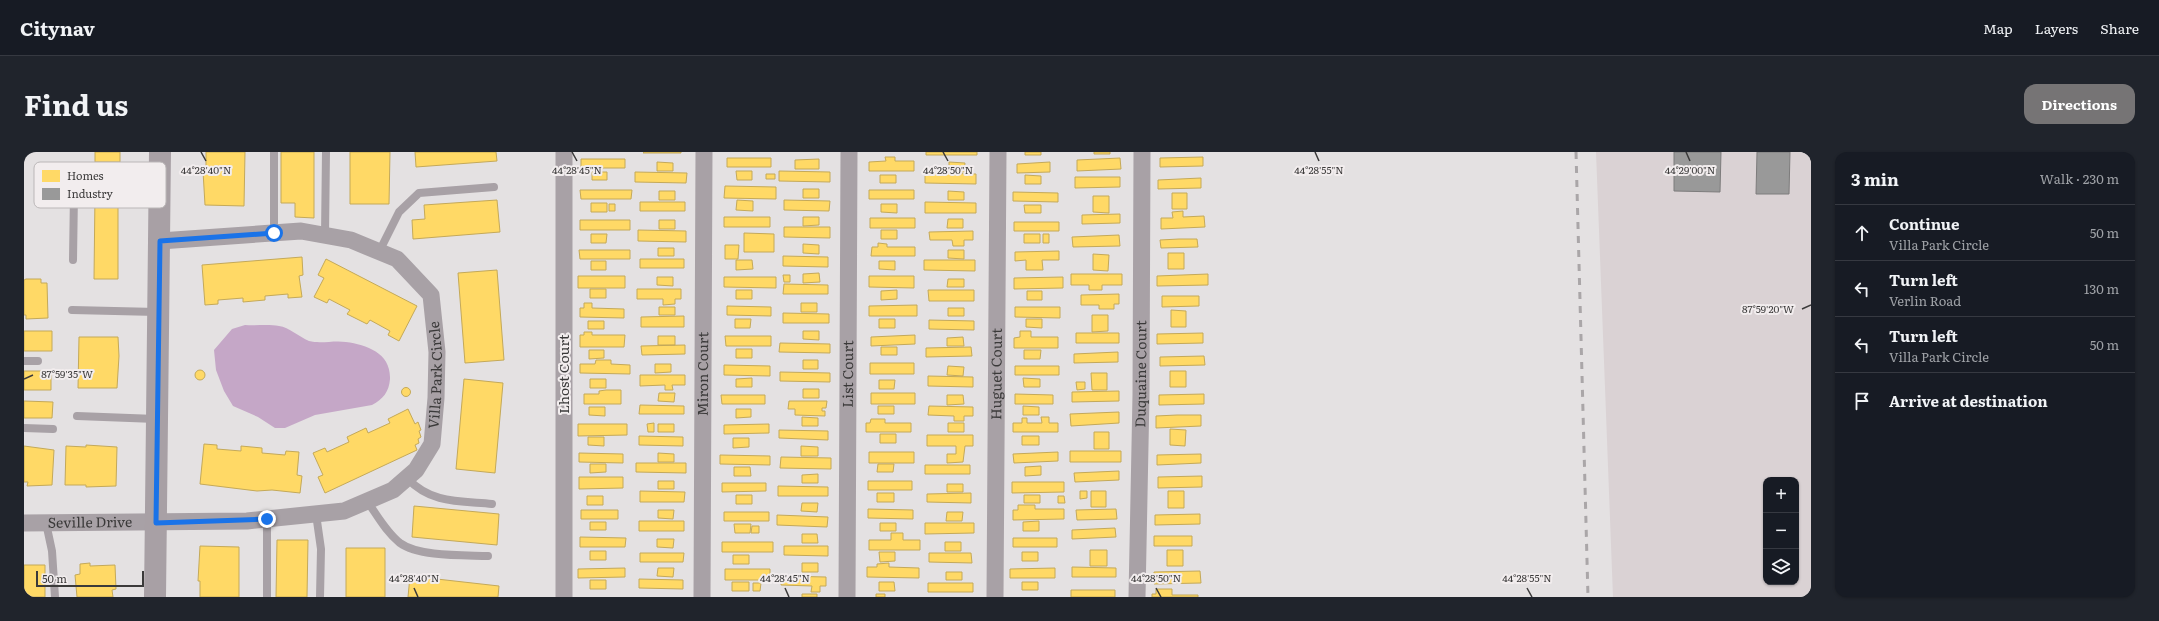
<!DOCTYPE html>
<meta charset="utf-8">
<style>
body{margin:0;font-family:Literata,serif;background:#20242c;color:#f1f3f6}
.controls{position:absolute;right:12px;bottom:12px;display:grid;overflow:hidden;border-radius:8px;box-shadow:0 1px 3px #0004}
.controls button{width:36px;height:36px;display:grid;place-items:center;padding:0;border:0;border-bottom:1px solid #363941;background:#171b24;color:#f1f3f6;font:20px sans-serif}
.scale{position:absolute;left:12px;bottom:10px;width:108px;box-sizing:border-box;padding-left:4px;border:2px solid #3b3a3a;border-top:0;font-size:11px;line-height:14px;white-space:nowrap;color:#3b3a3a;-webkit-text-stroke:3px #f2edee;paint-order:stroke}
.stop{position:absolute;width:12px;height:12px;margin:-9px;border:3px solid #1a73e8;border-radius:50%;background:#fff}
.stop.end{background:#1a73e8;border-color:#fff;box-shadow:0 1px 4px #0008}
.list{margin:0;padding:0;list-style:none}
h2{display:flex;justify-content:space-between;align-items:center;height:52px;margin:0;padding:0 16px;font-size:17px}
h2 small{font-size:13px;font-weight:400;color:#9ea1a6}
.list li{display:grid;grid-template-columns:26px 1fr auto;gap:12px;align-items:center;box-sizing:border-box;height:56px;padding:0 16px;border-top:1px solid #363941}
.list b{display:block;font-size:15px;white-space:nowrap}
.list p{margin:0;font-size:13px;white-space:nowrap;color:#9ea1a6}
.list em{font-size:13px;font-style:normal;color:#9ea1a6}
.icon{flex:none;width:22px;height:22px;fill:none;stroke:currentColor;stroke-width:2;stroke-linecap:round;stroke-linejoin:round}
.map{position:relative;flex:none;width:1787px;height:445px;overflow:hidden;border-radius:12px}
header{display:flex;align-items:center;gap:24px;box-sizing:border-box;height:56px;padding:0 20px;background:#171b24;border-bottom:1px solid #363941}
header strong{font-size:19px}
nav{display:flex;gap:22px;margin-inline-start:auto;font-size:14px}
.intro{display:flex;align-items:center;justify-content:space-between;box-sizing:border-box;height:96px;padding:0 24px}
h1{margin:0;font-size:28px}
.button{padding:10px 18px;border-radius:12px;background:#767475;color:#fff;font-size:14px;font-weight:700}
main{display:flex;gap:24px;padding:0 24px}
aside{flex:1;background:#171b24;border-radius:12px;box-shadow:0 1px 3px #0004}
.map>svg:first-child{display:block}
.built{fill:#dad2d4;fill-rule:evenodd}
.water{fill:#c5a7c7}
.homes{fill:#ffd966;stroke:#c4a959}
.industry{fill:#999;stroke:#7d7c7c}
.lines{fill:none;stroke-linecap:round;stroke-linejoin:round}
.lane{stroke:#a8a1a6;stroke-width:8}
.street{stroke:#a8a1a6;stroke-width:17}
.secondary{stroke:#a8a0a5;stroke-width:22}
.rail{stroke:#aaa6a8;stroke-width:3;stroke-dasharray:7 7;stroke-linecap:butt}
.route{stroke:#1a73e8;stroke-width:5}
.ticks{fill:none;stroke:#3b3a3a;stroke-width:1.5}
.labels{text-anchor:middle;stroke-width:4;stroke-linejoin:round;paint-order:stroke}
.street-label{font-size:14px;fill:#3b3a3a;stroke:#f2edee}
.key{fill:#f2edee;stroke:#bbb7b8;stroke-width:1}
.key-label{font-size:11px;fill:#3b3a3a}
.ticks-label{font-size:10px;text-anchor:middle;fill:#3b3a3a;stroke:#f2edee;stroke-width:4;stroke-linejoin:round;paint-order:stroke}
</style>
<header>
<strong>Citynav</strong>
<nav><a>Map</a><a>Layers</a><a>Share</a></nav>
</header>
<div class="intro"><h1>Find us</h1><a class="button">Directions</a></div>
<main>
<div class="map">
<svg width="1787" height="445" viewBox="0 0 1787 445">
<rect width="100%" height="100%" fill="#e4e1e2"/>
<path class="built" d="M1572 0H1787V445H1589ZM1742 328H1772V430H1742Z"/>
<path class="water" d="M221 173C232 174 244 172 255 174 265 175 275 185 285 189 297 192 310 188 322 190 343 193 367 201 366 227 365 240 359 247 348 253L291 263 261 276H251L234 265 209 254 200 239 192 218 190 198 208 177Z"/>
<path class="homes" d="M71 0H96V10H71Z
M182 0H221L220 54 181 53 179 19H182Z
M257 0H290V66L271 65V51H257Z
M326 0H366L365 52H326Z
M391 0H472L473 9 392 15Z
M620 0H657V1H619Z
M902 0H953V3H902Z
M1017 0V3H1001V0Z
M1070 0H1086V2H1070Z
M861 5H871V9H890V19H845V10L862 9Z
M1179 5V14L1136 15V6Z
M703 6H747V15H703Z
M1096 6 1097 17 1053 19V8Z
M557 7H601V16H557Z
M795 7V17H771V8Z
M633 10 649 11V19H633Z
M925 10 941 11 940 20H925Z
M1026 10V20L993 21V12Z
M712 19H728V28H713Z
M755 19 806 20V30L755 29Z
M568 20H583V28H568Z
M611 20 663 21 662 31 611 30Z
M901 21 952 22V32L901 31Z
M742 22H751V27H742Z
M856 23H872V31H856Z
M1001 23 1017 24V32H1001Z
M1051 25H1096V35L1051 36Z
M1177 26V36L1134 37V28Z
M701 34 752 35V47L700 46Z
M779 37H795V46H779Z
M556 38H608L607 47H557Z
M845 38H890V47H845Z
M635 39H651V48H635Z
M924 39 940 40V48H924Z
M989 40 1034 41V50L989 49Z
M1148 41H1163V57H1148Z
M71 42H94V127H70Z
M1069 44H1085V61L1069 60Z
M473 48 476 80 389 87 388 68 401 67 400 53Z
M713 48 729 49V59L712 58Z
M760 48 806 49 805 59 760 58Z
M616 50H661V59H616Z
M901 50 952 51V61H901Z
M567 51H583V60H567Z
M585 52H591V59H585Z
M857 52H873V61L857 60Z
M1000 53H1017V61H1001Z
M1159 59V65L1180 64 1181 75 1137 77V66H1149L1148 60Z
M1096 62V71L1058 72V63Z
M700 65H746V75H700Z
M779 65H795V73L779 74Z
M846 66H891V76H846Z
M924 67H939V76H923Z
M556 68H606V78H556Z
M635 68H651V77H635Z
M990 70H1035V79H990Z
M760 75H806V86L760 85Z
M614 78 662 79V90L614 89Z
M857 78H873V87H857Z
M949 79V88H940V94H929L928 88H906L905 80Z
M720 81 750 82V100H720Z
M567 82H583L582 91H567Z
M1000 82H1016V91H1000Z
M1019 82H1025V91H1019Z
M1095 83 1096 94 1049 95 1048 85Z
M1155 87H1173L1174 95 1137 96 1136 88Z
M854 91 863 92V95H891V104H847L848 95H854Z
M779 92 795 93V102L779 101Z
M701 93H715L714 107H701Z
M634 96H650V104H634Z
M555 98H606V107H556Z
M924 98H940V107L924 106Z
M1035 99V108H1018L1019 118H1002V108L991 109V100Z
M1144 101H1160V117H1144Z
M1069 102 1085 103 1084 119 1069 118Z
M759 104 804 105V115L759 114Z
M278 105 279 123 275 124 278 145 264 146V142L241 144V148L219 150V146L194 148V152L181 153 178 113Z
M302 107 393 154 375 189 364 183 366 179 346 168 343 172 323 162 326 158 305 147 303 151 290 145 300 126 294 123Z
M616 107H660V116H616Z
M712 108H728L729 117 712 118Z
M900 108H951V119L900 118Z
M567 109H582V118H567Z
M855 109H871V118L855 117Z
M473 118 480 208 441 211 434 121Z
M795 121 796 130 779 131V122Z
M1047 122H1098V133H1078V138H1065V133H1047Z
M1184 122V133L1133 134V124Z
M759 123H766V130H760Z
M554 124H601V136H554Z
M845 124H890V136L845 135Z
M633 125H649V134L633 133Z
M700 125H752V136L700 135Z
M1039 125V136L990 137V126Z
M2 127H17V131H23L24 166 2 167V163H0V128Z
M924 127H940V135H923Z
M760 132 804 133V142H759Z
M566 137H582V146H566Z
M613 137H657V147H651V152L639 153V147H613Z
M712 138H728V147H712Z
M873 138V147L857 148V139Z
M904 138H950V149H905Z
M1003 139H1018V148H1003Z
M1095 142V152H1090V157H1075V153H1057V143Z
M1138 144H1175V154L1138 155Z
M560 151H568V156L600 157V166L556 165V156H560Z
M777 151H793V160H777Z
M893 153V164H845V154Z
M703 154 747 155V164L703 163Z
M635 155H651V163H635Z
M991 155H1036V166L991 165Z
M924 156H940V164H924Z
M1147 158 1162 159V175H1147Z
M759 161 805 162V171H759Z
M1068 163H1084V179L1068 180Z
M660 164V175H617V165Z
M711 167H727L726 176H711Z
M855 167H871V176H855Z
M1002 167H1018V176L1002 175Z
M905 168 950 169V178L905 177Z
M564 169H580V177H564Z
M0 179H28V199H0Z
M779 179H795V188L779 187Z
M996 179H1007V185H1034V196H990V186L996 185Z
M560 180H568V183H601L600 195H556V183H560Z
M1052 181H1095V191H1052Z
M1179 181V191L1133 192V182Z
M891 183V192L847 194V185Z
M634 184H651V193H634Z
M701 184H747V194H702Z
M55 185H94L95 204 93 236H54Z
M939 185 940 194H923V186Z
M756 191 806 192V201L755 200Z
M661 193V202L618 203 617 194Z
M857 195H873V203H857Z
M947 195 948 204 902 205V196Z
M712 197H728V206H712Z
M565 198H580V206L565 207Z
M1000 198H1017L1016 207H1000Z
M1094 200V210L1050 211V202Z
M1180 204 1181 213 1136 214V205Z
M572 208H587V212L606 213V222L556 221V212H571Z
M779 208H794V217H779Z
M846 211H890V222H846Z
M631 212H647V220L631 221Z
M700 213 746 214V224L700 223Z
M924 214 940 215 939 224 923 223Z
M991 214H1035V223H991Z
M171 223a5 5 0 1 1 10 0a5 5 0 1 1-10 0Z
M0 219H27V238H0Z
M1146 219H1162V235H1146Z
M756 220 806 221V230L756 229Z
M1067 221H1083V238H1068Z
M616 223H661V233H648L649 238H641V233L616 234Z
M904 224 949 225V235L904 234Z
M728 226V235H712V227Z
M999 226 1016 227V235H1000Z
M440 227 479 231 471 321 432 317Z
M566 227H582V236H566Z
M855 228H871L870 237H855Z
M1052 230H1061V237L1053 238Z
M377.5 240a4.5 4.5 0 1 1 9 0a4.5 4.5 0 1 1-9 0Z
M779 237H795V246H779Z
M582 238H597V252H560V242H575V239Z
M1095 239V249L1048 250V240Z
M635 241H651L650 250 634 249Z
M847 241H891V252H847Z
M991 242 1029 243V252H991Z
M1180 242V252L1135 253V243Z
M697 243H741V252H698Z
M923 243H939L940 252 923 253Z
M0 249 29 250 28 266H0Z
M765 249H803L802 256H798V259H801V264L771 263V257H764Z
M616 253 660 254V262H615Z
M854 254H870V262H854Z
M905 254 949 255V264H940V269H930V264L904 263Z
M999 254 1015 255V263H999Z
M565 255H581V264L565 263Z
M384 257 391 272 394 270 397 278 395 279 397 285 394 287 395 291 391 293 393 298 301 341 294 325 299 323 289 301 301 296 303 300 325 290 323 285 342 276 344 281 366 271 364 267Z
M712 257H727V265L712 266Z
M1095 260V271L1047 274 1046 262Z
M1153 263H1177V274L1132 276V264Z
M778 265 794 266V274H778Z
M1017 265H1025V271H1034V280H989V271H998V266H1003V271H1018Z
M847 267H861V271H887V280H842V271H846Z
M630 271V280H624L623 272Z
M924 271H940V280H924Z
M554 272H603V283L554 284Z
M634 272H650V280H634Z
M745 272V281L700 282V273Z
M1146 277 1162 278 1161 294 1146 293Z
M755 278 804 279V288L755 286Z
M1070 280H1085V297H1070Z
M856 282H872V291H856Z
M903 283H949V294H941L939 310 923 311V302H932V294H903Z
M615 284 659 285V294L615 293Z
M998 284H1015V293H998Z
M564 285H580V294L564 293Z
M709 286H725V295L709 296Z
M180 292 193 293V297L217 299V294L238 296V301L261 303 262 299 275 300 273 323 278 324 276 341 248 338 233 339 176 332Z
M62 293 93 295 92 334 62 335V333H41L42 294 62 295Z
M0 294 30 298 28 333 3 334 4 330H0Z
M777 294 794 295V304H777Z
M1046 299H1097V310H1046Z
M845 300H890V311H845Z
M1034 300V309L990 311 989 302Z
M555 301 599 302V311L555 310Z
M634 301 650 302V310H634Z
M1177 302V311L1133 313V303Z
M696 303 746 304V313L696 312Z
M757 305 807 306V317L756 316Z
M612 311H662V321L612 320Z
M582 312V320L566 321V312Z
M854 312H870L869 320H853Z
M901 313H946V322H901Z
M1017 314V323L1001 324V315Z
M710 315H726L727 324H710Z
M1095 319V328L1051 330 1050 321Z
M794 322V331H778V323Z
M1178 324V335L1134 336V325Z
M555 325H599V336L555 337Z
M634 329H650V337H634Z
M844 329H888V338H844Z
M988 330H1040V340L988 341Z
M698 331H742V339L698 340Z
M923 332H939V340H923Z
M754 334 804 335V344H754Z
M616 339 661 340 660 350H616Z
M1056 339H1063V346L1056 347Z
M1067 339H1082V355H1067Z
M1144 339H1160V356H1144Z
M853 341H870V350H853Z
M947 341V351L903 350V342Z
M712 343H728V352H712Z
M1000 343H1016V351H1000Z
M563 344H579V353H563Z
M1034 344H1040L1041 351H1034Z
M778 351H794L793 360 777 359Z
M994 353H1011V357H1040V367L989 368V358H994Z
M390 354 475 362 473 393 388 385Z
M844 357 889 358V367L844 366Z
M1092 357 1093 367 1053 368 1052 358Z
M557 358H594V367H557Z
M634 358H650L649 367 634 366Z
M700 360H745V369H700Z
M923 360H939L938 369H922Z
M1176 362V372L1131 373V363Z
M753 363 804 365 803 375 753 373Z
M615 369H660V379H615Z
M1015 369V379H999V370Z
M566 370H582V378H566Z
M856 371H872V379H856Z
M901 371H950V381L901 382Z
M710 372H727L726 381H711Z
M728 374H735V381H727Z
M1091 376 1092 385 1048 387V378Z
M867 381H879V388H896V398H845V388H867Z
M778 382H793L794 391H778Z
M1130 384H1168V394H1130Z
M556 385 602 386 601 395H556Z
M989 386H1033V395H989Z
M633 387H650L649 396 633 395Z
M253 388H284L283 445H252Z
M698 390H749V400H698Z
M921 390H937V399H921Z
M176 394 215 395V445H176V429H174Z
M760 394H804V404L760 403Z
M322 396H361V445H322Z
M1066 398H1083V414H1066Z
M1143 398H1159V414H1143Z
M566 399H582V408H566Z
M855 400H871V409L856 410Z
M998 400H1014V409H998Z
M616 401H660L659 410H616Z
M905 401H947L948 411 905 410Z
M709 403H725V412H709Z
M66 411V414L91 413 92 437 88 438 89 445H53L51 423 56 422V412Z
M778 411H794V420H778Z
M865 411V415L895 416V426L843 425V415H853V412Z
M0 413H21V445H0Z
M1048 415 1092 416V425H1048Z
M601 416V425L554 426V417Z
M634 416H650L649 425 633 424Z
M1031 416V426H986V417Z
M701 417H746V428H701Z
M1176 419 1177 431 1130 432V420Z
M922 420H938V428H922Z
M386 424 475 434 474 445H384Z
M758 424 802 425V434H796V440H787L788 434 757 433Z
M615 427 659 428V437L615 436Z
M566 428H582V437H566Z
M725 430V439H708V430Z
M855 430H870L871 439H855Z
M998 430H1014V438H998Z
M729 431H737L736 439H729Z
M904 431H949V440H904Z
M1132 437H1148V443H1174V445H1128V442H1132Z
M1047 438H1091V445H1047Z
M778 442H793V445H778Z
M852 442H861V445H852Z"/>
<path class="industry" d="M1650 0H1697L1696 40 1650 39Z
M1733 0H1766L1765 42H1732Z"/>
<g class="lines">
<path class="lane" d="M250 81V0
M301 83 302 0
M355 100 375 60 395 41 470 35
M49 108 50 41 59 35 134 36
M48 158 133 160
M0 209H14
M53 264 132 267
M0 276 29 277
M383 326C407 352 436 349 468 352
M343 349C353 363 362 380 376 391 395 405 441 403 464 404
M292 362 297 397 296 445
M22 371 28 399 31 445
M243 445V367"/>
<g class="street">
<path d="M540 0V445"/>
<path id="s1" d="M0 371 223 369 320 359 369 338 392 318 408 292 412 246 413 200 407 143 373 107 327 88 277 79 136 89"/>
<path id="s2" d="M678 445 680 0"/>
<path id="s3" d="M823 445 825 0"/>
<path id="s4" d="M971 445 974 0"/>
<path id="s5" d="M1113 445 1117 243 1118 0"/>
</g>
<path class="secondary" d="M131 445 136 0"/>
<path class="rail" d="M1552 0 1564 445"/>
</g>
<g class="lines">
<path class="route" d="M243 367 132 371 136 89 250 81"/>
</g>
<path class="ticks" d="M177 0 182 9M548 0 553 9M919 0 924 9M1291 0 1295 9M1662 0 1666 9M1778 157 1787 153M0 227 9 223M390 436 394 445M761 436 765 445M1132 436 1137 445M1503 436 1508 445"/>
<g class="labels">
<g class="street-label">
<text transform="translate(540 222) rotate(-90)" y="5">Lhost Court</text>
<text dy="5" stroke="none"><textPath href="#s2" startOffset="223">Miron Court</textPath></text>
<text dy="5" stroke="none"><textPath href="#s3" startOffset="223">List Court</textPath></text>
<text dy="5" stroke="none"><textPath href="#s4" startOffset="223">Huguet Court</textPath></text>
<text dy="5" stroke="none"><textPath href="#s1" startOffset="504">Villa Park Circle</textPath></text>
<text dy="5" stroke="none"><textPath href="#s5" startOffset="223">Duquaine Court</textPath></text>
<text dy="5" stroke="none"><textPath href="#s1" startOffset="66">Seville Drive</textPath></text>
</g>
</g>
<rect x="10" y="10" width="132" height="46" rx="6" class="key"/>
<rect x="18" y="18" width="18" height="12" fill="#ffd966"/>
<rect x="18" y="36" width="18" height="12" fill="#999"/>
<g class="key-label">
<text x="43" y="28">Homes</text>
<text x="43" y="46">Industry</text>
</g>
<g class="ticks-label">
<text x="182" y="22">44°28'40"N</text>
<text x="553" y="22">44°28'45"N</text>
<text x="924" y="22">44°28'50"N</text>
<text x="1295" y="22">44°28'55"N</text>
<text x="1666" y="22">44°29'00"N</text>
<text x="1744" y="161">87°59'20"W</text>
<text x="43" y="226">87°59'35"W</text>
<text x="390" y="430">44°28'40"N</text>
<text x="761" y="430">44°28'45"N</text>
<text x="1132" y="430">44°28'50"N</text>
<text x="1503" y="430">44°28'55"N</text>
</g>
</svg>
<div class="controls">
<button>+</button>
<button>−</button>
<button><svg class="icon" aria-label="layers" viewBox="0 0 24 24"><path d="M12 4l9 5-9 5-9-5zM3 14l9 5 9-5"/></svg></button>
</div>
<div class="scale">50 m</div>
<div class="stop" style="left:250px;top:81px"></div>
<div class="stop end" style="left:243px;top:367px"></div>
</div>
<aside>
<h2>3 min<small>Walk · 230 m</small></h2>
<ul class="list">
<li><svg class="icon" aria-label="ahead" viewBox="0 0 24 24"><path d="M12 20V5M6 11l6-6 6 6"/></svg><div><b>Continue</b><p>Villa Park Circle</p></div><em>50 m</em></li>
<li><svg class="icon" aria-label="left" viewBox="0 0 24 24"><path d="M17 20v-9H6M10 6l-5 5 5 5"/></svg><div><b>Turn left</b><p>Verlin Road</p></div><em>130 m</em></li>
<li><svg class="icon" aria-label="left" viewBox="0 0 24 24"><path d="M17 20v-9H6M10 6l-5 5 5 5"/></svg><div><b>Turn left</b><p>Villa Park Circle</p></div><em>50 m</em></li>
<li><svg class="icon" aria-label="arrive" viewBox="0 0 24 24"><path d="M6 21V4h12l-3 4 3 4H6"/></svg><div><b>Arrive at destination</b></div></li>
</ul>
</aside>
</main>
